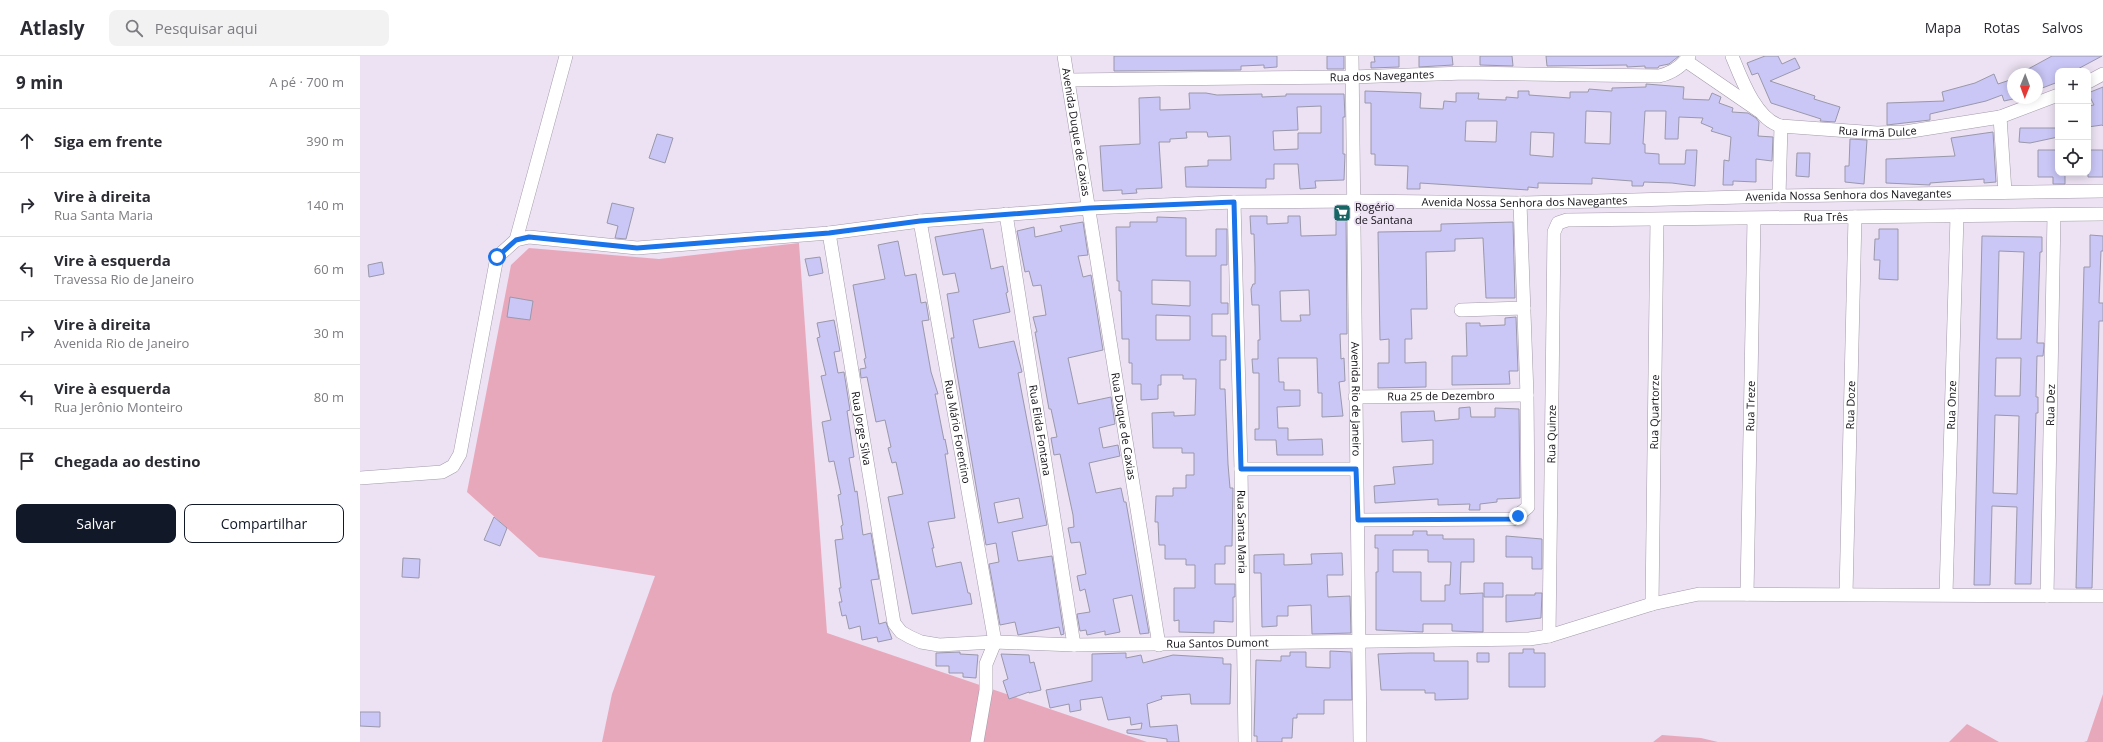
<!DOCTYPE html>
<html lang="pt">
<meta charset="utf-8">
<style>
body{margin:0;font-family:"Open Sans",sans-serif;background:#f2f2f3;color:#2b2b33}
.controls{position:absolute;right:12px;top:12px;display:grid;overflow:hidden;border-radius:8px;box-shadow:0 2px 10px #0003}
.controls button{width:36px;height:36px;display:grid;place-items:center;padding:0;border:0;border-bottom:1px solid #e1e1e2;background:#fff;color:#2b2b33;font:20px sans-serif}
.compass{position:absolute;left:1647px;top:12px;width:36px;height:36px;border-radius:50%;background:#fff;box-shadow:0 2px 10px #0003;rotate:181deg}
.stop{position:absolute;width:12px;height:12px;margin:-9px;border:3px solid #1a73e8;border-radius:50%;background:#fff}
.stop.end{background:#1a73e8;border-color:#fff;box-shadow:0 1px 4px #0008}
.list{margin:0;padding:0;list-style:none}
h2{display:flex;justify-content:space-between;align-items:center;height:52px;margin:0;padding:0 16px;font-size:17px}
h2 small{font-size:13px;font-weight:400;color:#7c7c81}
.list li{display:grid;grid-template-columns:26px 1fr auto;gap:12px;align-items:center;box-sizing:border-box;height:64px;padding:0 16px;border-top:1px solid #e1e1e2}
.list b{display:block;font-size:15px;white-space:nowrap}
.list p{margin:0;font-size:13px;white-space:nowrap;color:#7c7c81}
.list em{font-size:13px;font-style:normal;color:#7c7c81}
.actions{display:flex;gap:8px;padding:12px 16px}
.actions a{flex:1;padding:9px 0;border:1px solid #111827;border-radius:8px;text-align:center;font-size:14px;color:#111827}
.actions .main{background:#111827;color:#fff}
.icon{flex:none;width:22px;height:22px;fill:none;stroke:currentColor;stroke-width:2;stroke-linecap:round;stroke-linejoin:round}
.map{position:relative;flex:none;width:1743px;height:686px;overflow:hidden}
header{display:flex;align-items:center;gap:24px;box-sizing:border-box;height:56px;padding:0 20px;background:#fff;border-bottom:1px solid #e1e1e2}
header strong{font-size:19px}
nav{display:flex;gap:22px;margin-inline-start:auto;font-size:14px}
.search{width:280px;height:36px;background:#f2f2f3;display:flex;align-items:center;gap:10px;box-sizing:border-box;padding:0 14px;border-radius:8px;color:#7c7c81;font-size:15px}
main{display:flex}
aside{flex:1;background:#fff}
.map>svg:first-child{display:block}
.green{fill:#e8a8bb}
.building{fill:#cac6f6;stroke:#9a98aa;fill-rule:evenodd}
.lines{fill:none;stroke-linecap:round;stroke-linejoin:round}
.minor-casing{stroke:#a49aaa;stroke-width:14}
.minor{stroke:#fff;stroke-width:13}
.route{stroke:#1a73e8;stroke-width:5}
.labels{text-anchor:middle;stroke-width:4;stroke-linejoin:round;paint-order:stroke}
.street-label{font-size:11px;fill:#141117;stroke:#ece2f3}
.poi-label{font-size:11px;fill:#141117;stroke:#ece2f3;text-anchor:start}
</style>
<header>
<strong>Atlasly</strong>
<div class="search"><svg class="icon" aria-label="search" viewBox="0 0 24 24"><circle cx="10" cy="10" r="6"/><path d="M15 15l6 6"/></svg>Pesquisar aqui</div>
<nav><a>Mapa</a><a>Rotas</a><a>Salvos</a></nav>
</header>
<main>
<aside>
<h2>9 min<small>A pé · 700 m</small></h2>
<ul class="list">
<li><svg class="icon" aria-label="ahead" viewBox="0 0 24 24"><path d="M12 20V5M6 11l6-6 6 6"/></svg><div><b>Siga em frente</b></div><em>390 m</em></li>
<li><svg class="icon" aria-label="right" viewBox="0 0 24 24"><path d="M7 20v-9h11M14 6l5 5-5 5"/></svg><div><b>Vire à direita</b><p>Rua Santa Maria</p></div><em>140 m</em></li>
<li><svg class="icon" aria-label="left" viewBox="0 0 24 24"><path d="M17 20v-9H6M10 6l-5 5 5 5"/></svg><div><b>Vire à esquerda</b><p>Travessa Rio de Janeiro</p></div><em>60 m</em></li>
<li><svg class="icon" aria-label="right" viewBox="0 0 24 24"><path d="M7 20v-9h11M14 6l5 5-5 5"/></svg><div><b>Vire à direita</b><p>Avenida Rio de Janeiro</p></div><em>30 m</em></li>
<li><svg class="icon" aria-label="left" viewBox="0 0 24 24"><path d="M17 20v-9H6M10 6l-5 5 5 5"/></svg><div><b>Vire à esquerda</b><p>Rua Jerônio Monteiro</p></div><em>80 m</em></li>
<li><svg class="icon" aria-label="arrive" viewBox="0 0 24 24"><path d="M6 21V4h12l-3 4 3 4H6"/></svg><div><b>Chegada ao destino</b></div></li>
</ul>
<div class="actions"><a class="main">Salvar</a><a>Compartilhar</a></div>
</aside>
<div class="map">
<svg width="1743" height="686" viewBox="0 0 1743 686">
<rect width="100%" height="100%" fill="#ece2f3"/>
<path class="green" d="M439 187 467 577 787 686H242L252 638 295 520 179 501 107 436 151 209 169 192 299 203Z
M1743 638V686H1724L1727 685Z
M1607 668 1639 686H1589Z
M1302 679 1341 682 1358 686H1293Z"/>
<path class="building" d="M754 0H917V11L904 12V9L881 10V14L754 15Z
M967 0H984V13H967Z
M1014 0H1039V11L1011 12V6H1015Z
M1059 0H1092L1093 9 1059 11Z
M1120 0H1152L1153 10 1120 9Z
M1186 0H1319L1309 8 1299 10 1298 12H1285V10L1267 11V9L1187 10Z
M1405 0H1418L1422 8 1435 2 1440 12 1410 25 1455 40 1454 43 1480 51 1475 66 1460 65 1461 63 1411 47 1398 17 1392 19 1387 7Z
M1692 0H1742L1714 15H1698V26L1677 34V18H1659Z
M1634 18 1638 28 1653 23V43L1644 45 1642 39 1626 45 1570 58V64L1527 69V47L1584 45 1582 36 1615 27Z
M1286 28 1324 31 1323 43 1349 44 1352 37 1361 41 1359 47 1373 52 1372 56 1388 57 1396 62 1399 66 1398 80 1413 81 1412 105 1396 103V126L1373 125V129H1363L1364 104 1369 105 1371 81 1351 75 1353 72 1341 67 1343 62 1319 61 1318 83H1305L1306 55H1285L1283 88H1285V97L1299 98V108H1325L1326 94H1337L1335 130 1312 127 1284 126 1283 130H1272V125L1232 122V128L1178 127V132L1168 131V134L1060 127V133H1047L1048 110 1015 109V98H1011V47H1005V35L1061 37 1060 52 1083 53 1084 45 1096 46V37H1119L1118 43 1146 44V41L1158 42V35H1169V39L1210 42V36H1228L1229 33 1252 35V32L1286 31ZM1226 55 1251 56 1250 88 1225 87ZM1106 65H1137L1136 86 1105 85ZM1171 76 1194 77 1193 101 1170 99Z
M1743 31V70L1742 69 1728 71V50L1734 49 1728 37Z
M829 37H846L857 39 902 38V41L926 40V38H984L985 61H983V98H985L984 124 955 125 956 132 940 133 938 108H914V123H906V132L826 131 825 111 848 110V104H871L870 80 848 81 847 76H826L827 82 810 83V86H799L802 132 776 133 777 137 762 138V134L743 135 740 90 780 88 779 42 800 41V54L830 53ZM961 50V77H938V93L914 94 913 75 938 74 937 51Z
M1660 72H1698V81L1670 87 1659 86Z
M1633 76 1636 126 1624 127V123L1570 127V129L1526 127V103L1595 100 1591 82Z
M297 78 313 82 305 107 289 102Z
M1490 83 1507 84 1504 128 1485 126V110H1489Z
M1678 94H1698V117H1705V128H1693V121H1678Z
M1728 94H1743V121H1728Z
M1437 97H1450L1449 121 1436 120Z
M252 147 274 152 266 183 255 182 258 170 247 167Z
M986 157 987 278H980L981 303 984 302 985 325 979 326 983 360 962 361V337H958L957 302H918L919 326H924V334H940V350L917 351 918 372H928V384L962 383 963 399H917L916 384H895V373H899V317H893L892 303H898V284H900L899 249H892L891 233 893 228H895V211L894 178H891L890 160H907V168L928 167V160H940L941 180 976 179V158ZM949 234 950 259H940L941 265H921L920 235Z
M797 161 826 162V200H856V173H867V209H861V247H868V258H852V280H866V304H860V333H865L868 408 870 432H873L872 490H865V508H855V528H875V541H873V566L854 565V577L819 576V564L814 565V532H835V509H826V503H805V489H799L798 466H795L796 440H813V432H826V419H834V397H822V392H793L792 357 814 356V360L835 359 836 323H823V319H801V329H798V343L781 344V328H772V307H769V283H762L761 235H759V225H757L756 171H770V166H797ZM792 224 830 225V250L792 248ZM796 259 830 260V284H796Z
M723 166 728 199 718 200 723 221 731 219 743 294 708 302 718 348 751 341 755 368 739 372 743 392 758 389 760 400 729 407 736 437 761 432 764 446H766L789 577 780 578 772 539 753 543 760 576 745 579V575L727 579 726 574 720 575 717 558 730 556 725 533 720 535 717 520 726 518 720 486 711 487 708 472 714 471 713 459 700 398 694 399 691 382 697 381 691 353H689L675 276H677L673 261 686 259 681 229 673 230 669 215 665 216 657 175 674 171 675 181 702 175 700 170Z
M1153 166 1155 242H1126L1123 182 1095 183V195L1066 196 1067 253H1051L1052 283H1045V307L1066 306V331L1018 332V307H1029V283L1020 284 1018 176 1081 175V168Z
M623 173 631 213 643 210 648 236 646 237 650 256 613 264 619 292 654 285 662 316 658 317 687 469 652 476 658 505 692 500 704 578 701 579 699 571 658 579 655 566 640 569 629 508 639 506 636 487 626 489 591 282H594L587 238 599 236 595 217 583 219 575 181ZM659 442 663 462 638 467 634 447Z
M1519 173H1538V224L1519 223 1520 204H1514L1515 183H1519Z
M1730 179 1743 180V195H1741L1739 247H1743V265H1739L1732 532H1716L1724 211H1730Z
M1622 180 1682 181V196H1680L1677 287H1684V290L1683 300H1677L1676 341H1678V357H1676L1671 528H1655L1657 451 1632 450 1630 529H1614ZM1639 195 1664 196 1661 283H1637ZM1636 302H1661L1660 340H1635ZM1635 359 1659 360 1657 438 1633 437Z
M538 185 545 220 556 218 561 247 566 246 569 264 562 265 571 316 578 338H575L584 384 585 383 588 398H585L595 462 568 466 574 492H572L576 511 601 506 608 537H610L612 548 552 558 528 441 543 438 536 406 532 407 528 392 531 391 525 364 516 366 507 321 501 322 500 313 506 312 504 303 506 302 493 229 525 223 518 189Z
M460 201 463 217 449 220 445 203Z
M22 206 24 218 9 221 8 209Z
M150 241 173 245 170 264 147 261Z
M1156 261 1158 315H1149L1150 328 1092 329V300H1107L1106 267H1120V270L1145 269V262Z
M474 264 480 295 474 296 478 317 484 316 490 354 487 355 494 401 489 402 495 436 497 435 503 479 511 477 519 523 511 524 519 568 526 566 532 583 518 586 517 581 502 584 500 570 489 573 486 559 482 560 479 546H482L479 532H481L475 484 483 483 481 470 483 469 478 439 481 438 474 405 469 406 462 366 471 364 461 320 466 319 457 282 460 281 457 267Z
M1110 351 1111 361H1135V352L1159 353 1160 442 1137 443V446L1120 448V454H1109L1110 448 1078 449V443L1015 447 1014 430 1035 428 1033 411 1073 408V384L1042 386 1041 356 1074 355 1075 365 1099 363V352Z
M134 461 147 472 140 490 124 484Z
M1053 475H1067V479H1083V483H1114V506H1101L1100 538 1123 537V576L1092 575V568H1063V576L1016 574V516H1018V492H1015V479H1053ZM1033 494H1068V506H1091L1090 529H1085V545H1061V516H1033Z
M1146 480 1182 483V513H1172V501H1146Z
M982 497 983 519H967L968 541 990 540 991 577 952 578 951 549 928 550V560H917V570L902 571 901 517H894V499L924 498V509L952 508 951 498Z
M43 502 60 503 59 522 42 521Z
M1124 527H1143V541H1124Z
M1175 537H1182L1181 562 1146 566V539H1175Z
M1163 593H1174V597H1185V631H1149V597H1163Z
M970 595 991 596 992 644H964V658H937V662H933L932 682H922V686H897V680H894L896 604 921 605V600H930V596H946V611L970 612Z
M600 596V598L618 599 616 622 603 621V617H589V610H576V597Z
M766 597V602L781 599 783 607 813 599 863 602V608H871L870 648H831L830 638 801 640 802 643 787 648 790 671 817 669 819 686H807V683L767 677V674L781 673 782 667 771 669 770 661 748 664 742 641 720 644 721 654 710 656 709 648 690 652 686 634 732 625V598Z
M1050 597H1074V605H1108V643L1075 644V637H1065V634H1021L1018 598Z
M1117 597H1129V606H1117Z
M641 598 669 599 670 607 674 606 681 634 669 637V636L649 643 643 625 648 623Z
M0 656H20V671L0 670Z"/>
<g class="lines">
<defs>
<g id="minor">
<path id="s1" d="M704 0 799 589"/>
<path id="s2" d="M992 0 1000 686"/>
<path id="s3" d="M1372 0C1381 22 1396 64 1421 70L1517 77 1545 76 1640 61 1698 39"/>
<path d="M1326 5 1399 55"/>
<path id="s4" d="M708 24 992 21 1105 17 1299 20C1312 17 1322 10 1329 0"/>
<path d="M1728 26 1743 18"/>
<path d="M1640 61 1645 136"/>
<path d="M1419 140 1421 70"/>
<path id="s5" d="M874 146 881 413 885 686"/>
<path id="s6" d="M646 158 714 589"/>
<path id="s7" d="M560 165 635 586 626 608V634L617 686"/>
<path id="s8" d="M469 177 534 567 541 576 550 581 561 586 579 589 635 586 714 589 1169 583 1189 580 1292 548 1339 538 1743 540"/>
<path d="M156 184 206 0"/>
<path d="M1101 254 1164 252"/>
<path id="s9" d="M995 341 1167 339"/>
<path d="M881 413H996"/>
<path id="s10" d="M0 422 82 416 93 410 100 398 137 201 156 184 169 181 277 192 469 177 560 165 730 152 874 146 994 145 1160 147 1419 140 1743 135"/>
<path d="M998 464 1153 463 1168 451 1167 339 1160 147"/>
<path id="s11" d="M1387 538 1394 163"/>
<path id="s12" d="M1486 538 1495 161"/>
<path id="s13" d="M1586 538 1597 160"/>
<path id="s14" d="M1687 540 1694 159"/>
<path id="s15" d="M1292 548 1297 164"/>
<path id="s16" d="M1189 580 1194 176 1198 167 1207 164 1743 158"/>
</g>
</defs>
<use href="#minor" class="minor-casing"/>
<use href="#minor" class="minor"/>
</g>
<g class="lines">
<path class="route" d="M137 201 156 184 169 181 277 192 469 177 560 165 730 152 874 146 881 413H996L998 464 1153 463 1158 460"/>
</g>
<defs>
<symbol id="supermarket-square" viewBox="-11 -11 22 22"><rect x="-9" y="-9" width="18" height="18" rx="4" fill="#176565" stroke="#ece2f3"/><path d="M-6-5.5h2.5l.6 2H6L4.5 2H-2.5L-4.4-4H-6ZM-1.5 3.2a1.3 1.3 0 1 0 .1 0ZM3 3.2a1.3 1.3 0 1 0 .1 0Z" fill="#fff"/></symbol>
</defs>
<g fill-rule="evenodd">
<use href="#supermarket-square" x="972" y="147" width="20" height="20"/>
</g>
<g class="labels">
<g class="street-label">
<text dy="4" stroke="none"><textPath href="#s4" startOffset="314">Rua dos Navegantes</textPath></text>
<text dy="4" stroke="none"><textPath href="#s3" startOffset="185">Rua Irmã Dulce</textPath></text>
<text dy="4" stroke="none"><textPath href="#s1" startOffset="77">Avenida Duque de Caxias</textPath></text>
<text dy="4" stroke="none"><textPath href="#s10" startOffset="1670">Avenida Nossa Senhora dos Navegantes</textPath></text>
<text dy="4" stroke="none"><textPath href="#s10" startOffset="1346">Avenida Nossa Senhora dos Navegantes</textPath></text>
<text dy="4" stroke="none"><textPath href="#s16" startOffset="682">Rua Três</textPath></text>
<text dy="4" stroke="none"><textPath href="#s9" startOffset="86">Rua 25 de Dezembro</textPath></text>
<text dy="4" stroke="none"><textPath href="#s2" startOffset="343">Avenida Rio de Janeiro</textPath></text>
<text dy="4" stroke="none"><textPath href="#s12" startOffset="189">Rua Doze</textPath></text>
<text dy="4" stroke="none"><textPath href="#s13" startOffset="189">Rua Onze</textPath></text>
<text dy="4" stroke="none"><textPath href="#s14" startOffset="191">Rua Dez</textPath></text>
<text dy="4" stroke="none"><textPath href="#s11" startOffset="188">Rua Treze</textPath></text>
<text dy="4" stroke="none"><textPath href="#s15" startOffset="192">Rua Quartorze</textPath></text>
<text dy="4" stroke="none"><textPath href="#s1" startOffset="375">Rua Duque de Caxias</textPath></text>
<text dy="4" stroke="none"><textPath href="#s8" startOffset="198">Rua Jorge Silva</textPath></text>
<text dy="4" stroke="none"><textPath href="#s6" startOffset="219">Rua Elida Fontana</textPath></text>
<text dy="4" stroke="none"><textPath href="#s7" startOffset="214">Rua Mário Forentino</textPath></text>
<text dy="4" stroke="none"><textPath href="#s16" startOffset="202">Rua Quinze</textPath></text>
<text dy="4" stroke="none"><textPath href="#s5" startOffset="330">Rua Santa Maria</textPath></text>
<text dy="4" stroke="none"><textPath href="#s8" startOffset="726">Rua Santos Dumont</textPath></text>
</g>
<g class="poi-label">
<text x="995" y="155">Rogério<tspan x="995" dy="13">de Santana</tspan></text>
</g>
</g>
</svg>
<div class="controls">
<button>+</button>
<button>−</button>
<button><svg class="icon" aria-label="locate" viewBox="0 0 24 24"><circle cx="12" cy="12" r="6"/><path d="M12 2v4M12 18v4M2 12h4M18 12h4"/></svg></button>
</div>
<svg class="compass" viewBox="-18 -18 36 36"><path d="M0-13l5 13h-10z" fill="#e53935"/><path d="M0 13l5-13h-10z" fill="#7c7c81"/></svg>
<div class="stop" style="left:137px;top:201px"></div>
<div class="stop end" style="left:1158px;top:460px"></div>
</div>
</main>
